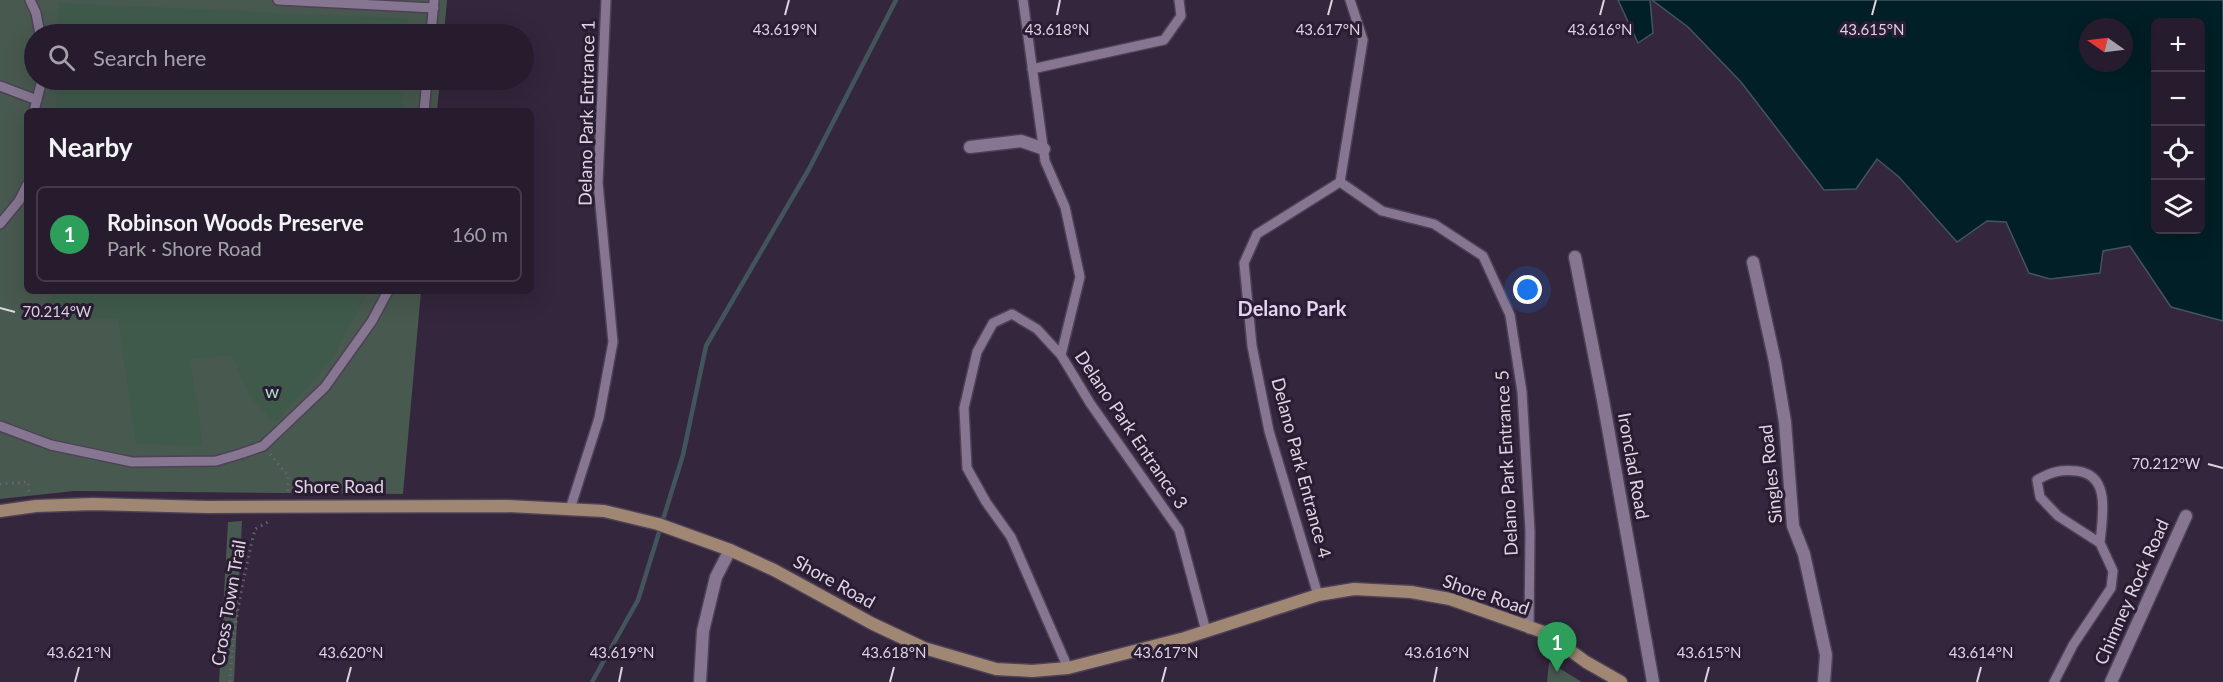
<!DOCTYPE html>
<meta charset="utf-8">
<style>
body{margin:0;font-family:Lato,sans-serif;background:#33293a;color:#f1f3f6}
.controls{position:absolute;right:18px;top:18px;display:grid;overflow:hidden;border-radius:9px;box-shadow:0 6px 24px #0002}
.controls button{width:54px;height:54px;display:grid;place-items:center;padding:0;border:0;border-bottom:2px solid #433a4a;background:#271c2e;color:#f1f3f6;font:30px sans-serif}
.compass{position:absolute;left:2079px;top:18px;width:54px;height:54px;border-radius:50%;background:#271c2e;box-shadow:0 6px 24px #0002;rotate:284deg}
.you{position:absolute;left:1528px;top:290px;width:21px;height:21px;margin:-15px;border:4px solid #fff;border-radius:50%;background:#1a73e8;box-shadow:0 0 0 9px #1a73e833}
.badge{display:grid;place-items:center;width:39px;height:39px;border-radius:50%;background:#e5ad36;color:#fff;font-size:20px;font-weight:700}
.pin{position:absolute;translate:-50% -50px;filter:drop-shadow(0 2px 3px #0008)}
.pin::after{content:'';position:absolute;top:32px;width:21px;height:18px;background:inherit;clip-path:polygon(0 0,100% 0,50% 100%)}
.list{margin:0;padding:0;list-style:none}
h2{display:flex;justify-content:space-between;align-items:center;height:78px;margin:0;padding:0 24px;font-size:26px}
h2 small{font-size:20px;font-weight:400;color:#a4a1aa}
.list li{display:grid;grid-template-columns:39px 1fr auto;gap:18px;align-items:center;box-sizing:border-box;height:96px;margin:0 12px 12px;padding:0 12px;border:2px solid #433a4a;border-radius:9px}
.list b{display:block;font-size:22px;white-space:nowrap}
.list p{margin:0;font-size:20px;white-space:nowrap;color:#a4a1aa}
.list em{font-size:20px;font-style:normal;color:#a4a1aa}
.icon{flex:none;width:33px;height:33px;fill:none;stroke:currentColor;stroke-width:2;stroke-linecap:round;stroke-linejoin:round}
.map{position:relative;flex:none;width:2223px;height:682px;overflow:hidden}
.search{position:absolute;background:#271c2e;box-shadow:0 6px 24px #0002;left:24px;top:24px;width:510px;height:66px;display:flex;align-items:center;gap:15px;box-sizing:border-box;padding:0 21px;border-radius:33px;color:#a4a1aa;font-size:22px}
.panel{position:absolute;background:#271c2e;box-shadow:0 6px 24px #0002;left:24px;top:108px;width:510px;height:186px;border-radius:9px}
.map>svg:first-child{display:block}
.green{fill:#48594f}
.forest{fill:#3f5a4b}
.water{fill:#001f26;stroke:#42555f;stroke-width:1.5;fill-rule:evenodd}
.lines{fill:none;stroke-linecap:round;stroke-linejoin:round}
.stream{stroke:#42555f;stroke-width:4.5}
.lane-casing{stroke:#4e4156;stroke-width:12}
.street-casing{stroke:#4e4156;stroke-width:15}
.secondary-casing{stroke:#4e4156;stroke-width:15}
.path{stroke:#6c6074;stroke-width:3;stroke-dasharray:1.5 4.5;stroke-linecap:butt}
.lane{stroke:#867691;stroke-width:9}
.street{stroke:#867691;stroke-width:12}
.secondary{stroke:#9f8774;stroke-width:12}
.ticks{fill:none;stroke:#ddd4e4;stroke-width:2}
.labels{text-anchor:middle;stroke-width:6;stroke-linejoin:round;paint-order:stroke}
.street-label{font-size:18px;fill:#ddd4e4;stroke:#2a1c33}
.park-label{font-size:18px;fill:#abe1c2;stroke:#2a1c33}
.neighbourhood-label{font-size:20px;font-weight:bold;fill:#e4d2f1;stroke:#2a1c33}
.ticks-label{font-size:15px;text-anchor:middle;fill:#ddd4e4;stroke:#2a1c33;stroke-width:6;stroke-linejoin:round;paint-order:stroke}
</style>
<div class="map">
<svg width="2223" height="682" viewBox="0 0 2223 682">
<rect width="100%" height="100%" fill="#34263d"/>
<path class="green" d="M0 0H447L444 34H34V80H440L437 111H27V291H421L403 494 74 491 0 499Z
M242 521 234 682H219L228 522Z
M1549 662 1582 682H1547Z"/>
<path class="forest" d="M58 3 409 19 407 34H58Z
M57 80H404L402 111H56Z
M52 291H369L329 363 275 423 249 396 232 355 189 359 198 407 202 446 136 443 118 319 52 318Z"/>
<path class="water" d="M1618 0H1650L1653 33 1638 43Z
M1652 0H2223V321L2171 307 2130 246 2103 251 2100 273 2050 279 2029 273 2006 222 1987 221 1957 242 1899 177 1877 159 1856 189 1824 190 1741 82 1688 27ZM2156 22H2200V230H2156ZM2088 27H2124V63H2088Z"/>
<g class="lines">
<path class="stream" d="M592 682 638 600 683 455 706 346 809 169 896 0"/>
<defs>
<path id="lane" d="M30 0 36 13 40 34
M278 0 434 8
M1023 0 1045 161 1065 207 1080 277 1061 355 1090 403 1179 530 1206 631
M1350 0 1363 40 1340 182 1382 211 1434 224 1483 256 1510 315 1522 392 1530 531 1529 629
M431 34 434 0
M1032 69 1164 40 1181 16 1179 0
M0 86 37 100
M34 111 42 80
M424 111 427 80
M0 224 19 201 27 185
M1061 355 1037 329 1012 314 993 323 977 352 964 408 967 468 986 502 1011 537 1068 668
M0 426 51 445 132 462 216 461 240 454 263 446 325 387 372 321 388 291
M570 509 599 418 613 342 598 183 606 0
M1318 595 1269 431 1252 346 1244 263 1257 234 1340 182
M2054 682 2073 645 2111 588 2113 571 2100 543 2058 516 2040 497 2037 480C2051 472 2061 469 2077 471 2112 475 2102 518 2100 543"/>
<path id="street" d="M970 147 1021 141 1044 149
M1575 257 1603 400 1653 682
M1753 262 1775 362 1785 422 1793 526 1804 554 1826 655 1824 682
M700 682 703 631 716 577 730 550
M2111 682 2186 516"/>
<path id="secondary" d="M0 511 36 506 93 504 207 507 507 506 604 511 658 524 730 550 774 570 873 624 924 648 996 669 1032 671 1068 668 1185 638 1318 595 1354 589 1411 592 1450 599 1546 633 1586 662 1621 682"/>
</defs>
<use href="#lane" class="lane-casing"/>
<use href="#street" class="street-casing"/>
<use href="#secondary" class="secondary-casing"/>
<path class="path" d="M297 80 310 86H318L326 80
M270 454 288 476V494
M0 484 28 482 29 494
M230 682C232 631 243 579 255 529L270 521"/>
<use href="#lane" class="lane"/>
<use href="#street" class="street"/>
<use href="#secondary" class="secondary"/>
</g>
<path class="ticks" d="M785 15 789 0M1057 15 1060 0M1328 15 1332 0M1600 15 1604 0M1872 15 1876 0M0 308 15 312M2208 464 2223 468M75 682 79 667M347 682 351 667M619 682 622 667M890 682 894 667M1162 682 1166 667M1434 682 1437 667M1705 682 1709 667M1977 682 1981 667"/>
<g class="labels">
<g class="street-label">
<text transform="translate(587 113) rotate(-89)" y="6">Delano Park Entrance 1</text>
<text transform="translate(1131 430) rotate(56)" y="6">Delano Park Entrance 3</text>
<text transform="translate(1507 463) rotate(-93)" y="6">Delano Park Entrance 5</text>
<text transform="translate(1633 466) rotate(80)" y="6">Ironclad Road</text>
<text transform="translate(1301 468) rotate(75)" y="6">Delano Park Entrance 4</text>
<text transform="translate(1771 474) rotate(-96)" y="6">Singles Road</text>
<text x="339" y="493">Shore Road</text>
<text transform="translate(834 582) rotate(29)" y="6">Shore Road</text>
<text transform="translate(2132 592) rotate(-66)" y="6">Chimney Rock Road</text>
<text transform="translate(1486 595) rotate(19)" y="6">Shore Road</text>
<text transform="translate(229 603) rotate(-80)" y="6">Cross Town Trail</text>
</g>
<g class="park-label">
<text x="272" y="398">w</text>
</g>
<g class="neighbourhood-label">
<text x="1292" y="316">Delano Park</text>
</g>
</g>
<g class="ticks-label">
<text x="785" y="35">43.619°N</text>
<text x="1057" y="35">43.618°N</text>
<text x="1328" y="35">43.617°N</text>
<text x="1600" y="35">43.616°N</text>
<text x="1872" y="35">43.615°N</text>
<text x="57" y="317">70.214°W</text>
<text x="2166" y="469">70.212°W</text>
<text x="79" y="658">43.621°N</text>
<text x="351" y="658">43.620°N</text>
<text x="622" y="658">43.619°N</text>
<text x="894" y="658">43.618°N</text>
<text x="1166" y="658">43.617°N</text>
<text x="1437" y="658">43.616°N</text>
<text x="1709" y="658">43.615°N</text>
<text x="1981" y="658">43.614°N</text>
</g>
</svg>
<div class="controls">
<button>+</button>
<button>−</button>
<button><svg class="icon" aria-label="locate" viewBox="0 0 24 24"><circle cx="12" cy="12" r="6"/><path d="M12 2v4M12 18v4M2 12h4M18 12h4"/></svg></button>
<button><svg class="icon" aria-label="layers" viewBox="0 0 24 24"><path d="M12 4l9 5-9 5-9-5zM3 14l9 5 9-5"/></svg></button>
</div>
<svg class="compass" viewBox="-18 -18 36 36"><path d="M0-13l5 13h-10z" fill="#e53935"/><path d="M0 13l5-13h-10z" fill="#a4a1aa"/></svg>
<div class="you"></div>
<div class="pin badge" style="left:1557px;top:672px;background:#2e9e5b">1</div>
<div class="search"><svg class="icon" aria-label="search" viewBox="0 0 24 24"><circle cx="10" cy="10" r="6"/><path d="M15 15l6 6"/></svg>Search here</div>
<section class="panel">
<h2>Nearby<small></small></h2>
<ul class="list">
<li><span class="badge" style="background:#2e9e5b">1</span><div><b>Robinson Woods Preserve</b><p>Park · Shore Road</p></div><em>160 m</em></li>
</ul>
</section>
</div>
